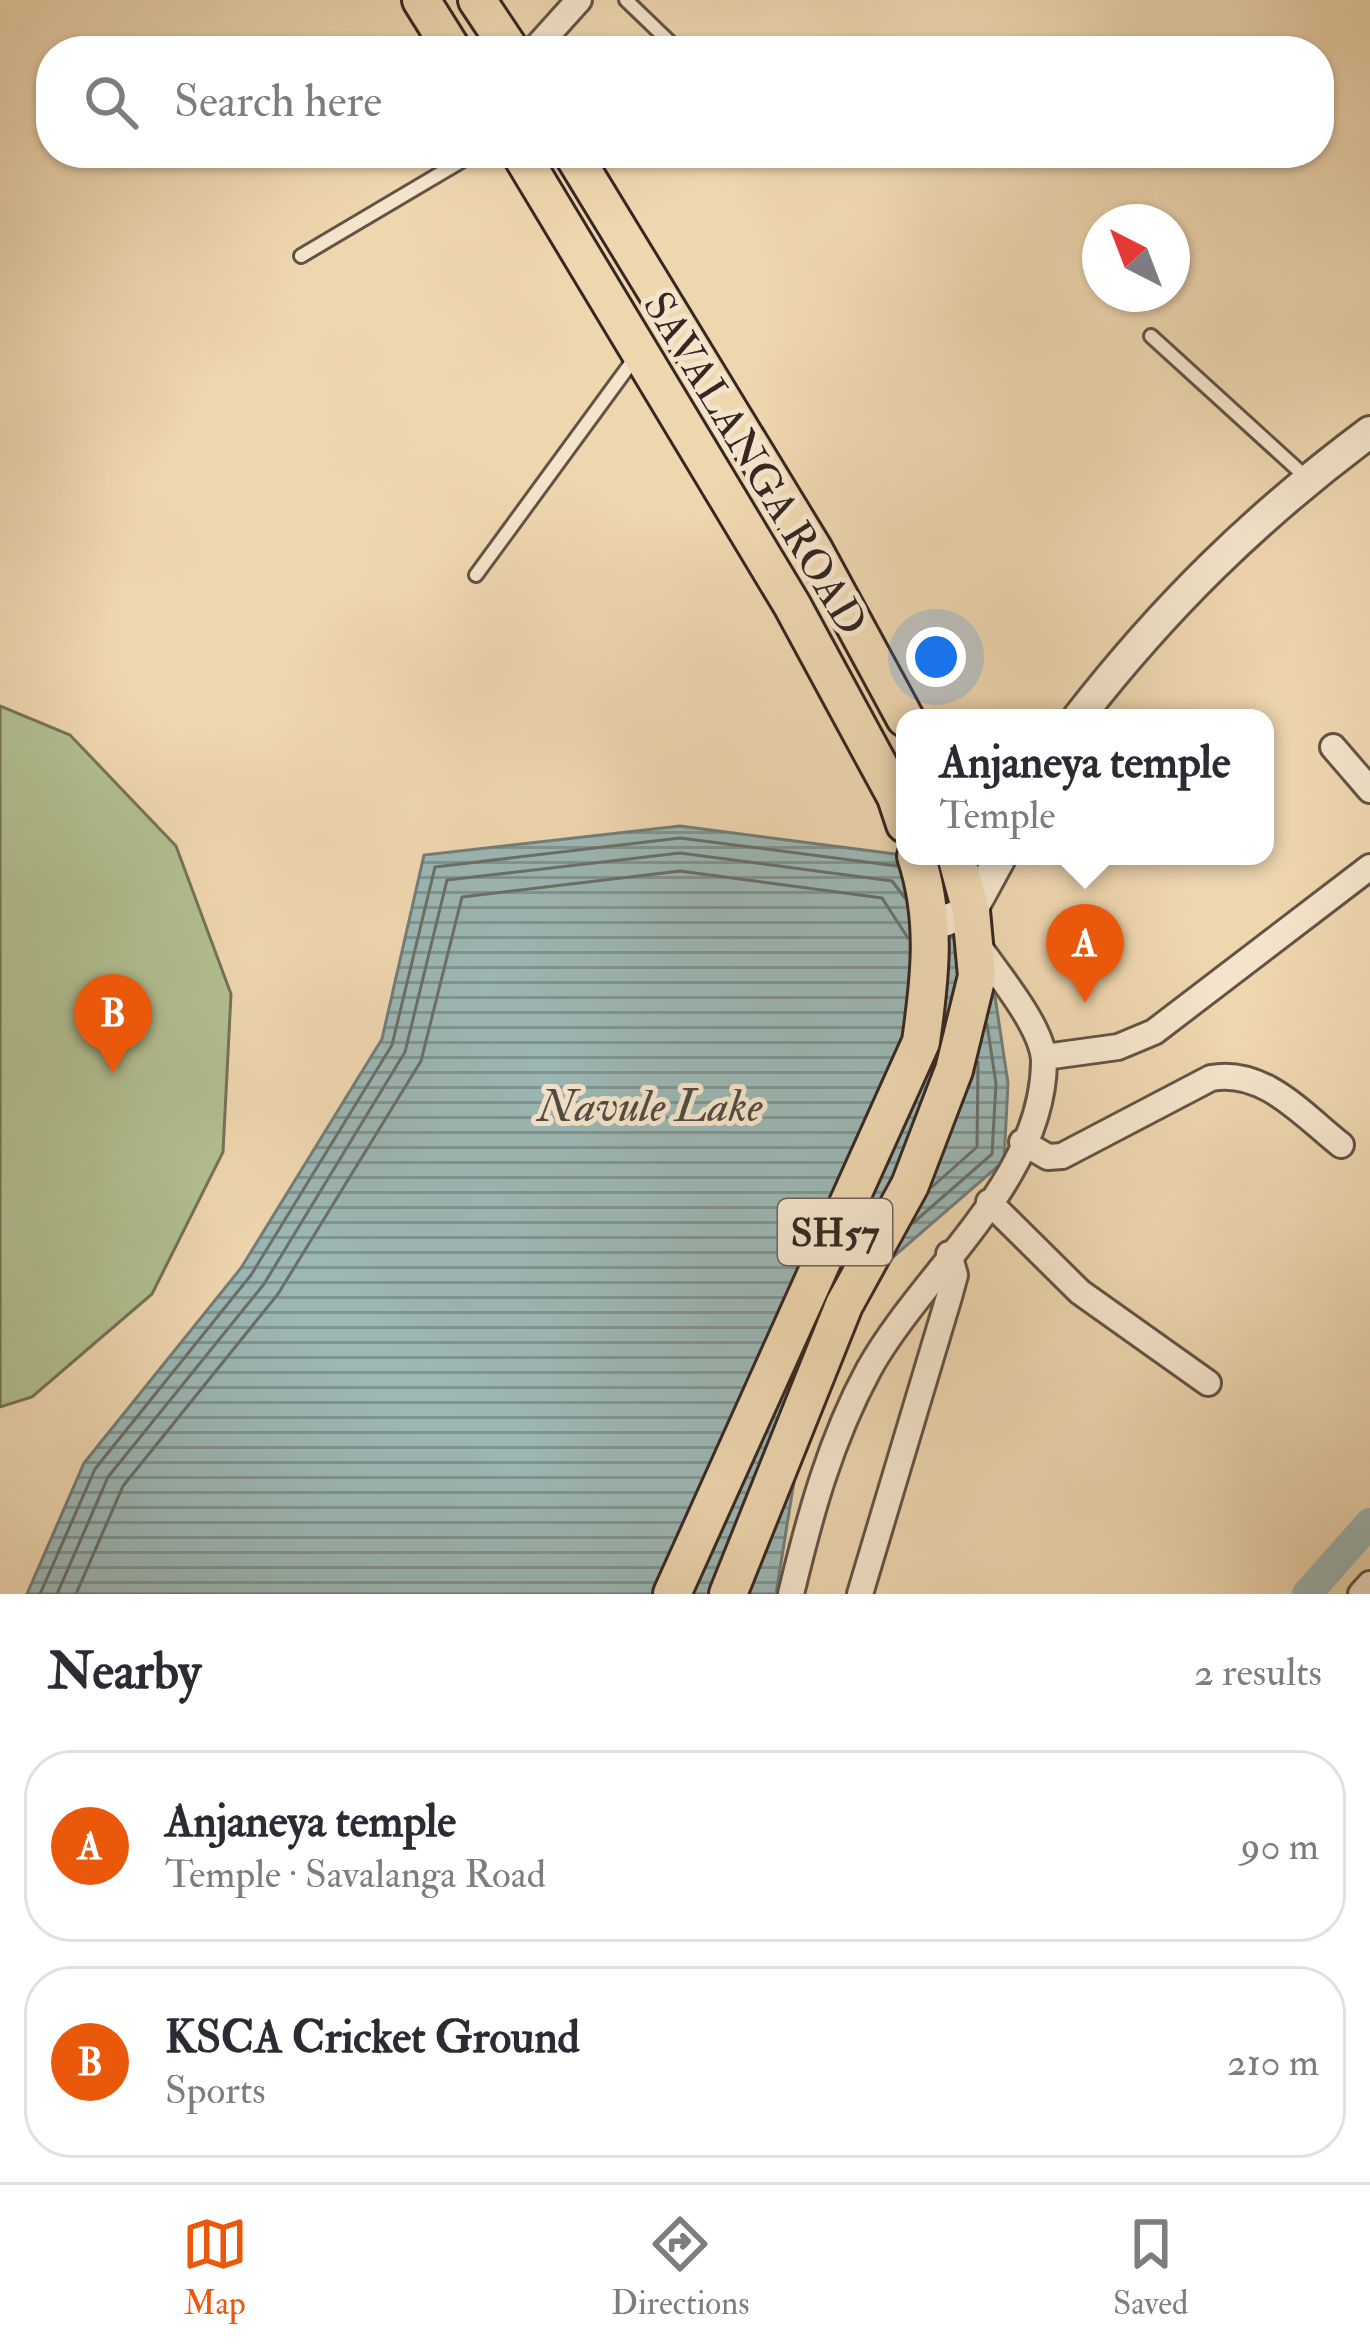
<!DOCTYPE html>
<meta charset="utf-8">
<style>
body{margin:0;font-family:"IM FELL Double Pica",serif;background:#f2f2f3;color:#2b2b33}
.compass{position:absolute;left:1082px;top:204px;width:108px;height:108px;border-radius:50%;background:#fff;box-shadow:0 3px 9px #0004;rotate:318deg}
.you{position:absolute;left:936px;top:657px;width:42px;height:42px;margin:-30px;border:9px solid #fff;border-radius:50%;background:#1a73e8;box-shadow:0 0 0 18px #1a73e833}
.badge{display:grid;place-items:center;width:78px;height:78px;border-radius:50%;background:#ea580c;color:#fff;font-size:39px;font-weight:700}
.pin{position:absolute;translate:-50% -99px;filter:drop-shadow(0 3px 6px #0008)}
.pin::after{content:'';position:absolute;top:63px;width:42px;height:36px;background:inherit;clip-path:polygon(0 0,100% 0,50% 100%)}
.popup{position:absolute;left:896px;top:709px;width:378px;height:156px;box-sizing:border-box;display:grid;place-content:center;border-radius:24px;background:#fff;filter:drop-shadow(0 3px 9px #0005);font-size:39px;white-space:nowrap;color:#7c7c81}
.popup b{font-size:45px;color:#2b2b33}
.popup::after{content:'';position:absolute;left:50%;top:100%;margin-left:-24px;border:24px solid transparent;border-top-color:#fff}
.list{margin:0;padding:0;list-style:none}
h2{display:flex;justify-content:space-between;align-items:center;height:156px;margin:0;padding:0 48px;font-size:51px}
h2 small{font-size:39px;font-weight:400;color:#7c7c81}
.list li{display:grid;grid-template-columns:78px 1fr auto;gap:36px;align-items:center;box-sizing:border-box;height:192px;margin:0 24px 24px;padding:0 24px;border:3px solid #e1e1e2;border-radius:48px}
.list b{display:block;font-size:45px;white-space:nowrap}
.list p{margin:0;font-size:39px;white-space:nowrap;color:#7c7c81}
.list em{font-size:39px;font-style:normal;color:#7c7c81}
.icon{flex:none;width:66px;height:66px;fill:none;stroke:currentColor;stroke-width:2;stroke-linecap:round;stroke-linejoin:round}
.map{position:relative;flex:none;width:1370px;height:1594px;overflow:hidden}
.search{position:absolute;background:#fff;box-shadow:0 3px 9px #0004;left:36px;right:36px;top:36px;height:132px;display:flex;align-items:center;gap:30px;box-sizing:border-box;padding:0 42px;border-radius:48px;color:#7c7c81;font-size:45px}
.sheet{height:588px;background:#fff}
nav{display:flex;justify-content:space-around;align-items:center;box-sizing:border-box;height:168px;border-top:3px solid #e1e1e2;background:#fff;font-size:33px;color:#7c7c81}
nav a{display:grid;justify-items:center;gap:6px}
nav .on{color:#ea580c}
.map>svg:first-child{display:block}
.green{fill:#b2bf90;stroke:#747359;stroke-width:3}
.water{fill:url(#water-rules);stroke:#737d7a;stroke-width:3}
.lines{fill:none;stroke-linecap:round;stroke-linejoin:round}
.shore{stroke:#696f6b;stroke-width:3}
.canal{stroke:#9cb7b4;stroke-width:30}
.service-casing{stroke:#645345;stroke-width:18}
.minor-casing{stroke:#645345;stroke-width:30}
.tertiary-casing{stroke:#645345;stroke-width:36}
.primary-casing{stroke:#362722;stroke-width:42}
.service{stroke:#f4e4cb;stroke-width:12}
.minor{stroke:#f4e4cb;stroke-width:24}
.tertiary{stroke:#f4e4cb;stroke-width:30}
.primary{stroke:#eed6af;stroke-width:36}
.labels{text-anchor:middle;stroke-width:10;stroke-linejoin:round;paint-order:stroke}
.shield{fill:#f4e4cb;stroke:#6f6055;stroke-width:3}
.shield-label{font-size:39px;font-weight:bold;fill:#362722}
.street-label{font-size:42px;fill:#362722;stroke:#f4e4cb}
.water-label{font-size:45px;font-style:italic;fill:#504b46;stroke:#f4e4cb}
</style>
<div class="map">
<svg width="1370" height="1594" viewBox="0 0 1370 1594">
<defs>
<pattern id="water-rules" width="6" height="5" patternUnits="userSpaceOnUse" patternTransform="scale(3)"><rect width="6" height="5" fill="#9cb7b4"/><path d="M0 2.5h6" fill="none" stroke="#809592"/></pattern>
</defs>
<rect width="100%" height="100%" fill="#eed6af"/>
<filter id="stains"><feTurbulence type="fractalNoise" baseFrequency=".00167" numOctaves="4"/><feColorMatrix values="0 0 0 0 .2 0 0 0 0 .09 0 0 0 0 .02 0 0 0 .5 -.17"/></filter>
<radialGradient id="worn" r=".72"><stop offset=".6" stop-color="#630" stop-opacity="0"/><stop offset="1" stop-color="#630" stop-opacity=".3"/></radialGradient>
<path class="green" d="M0 706 70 735 176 846 231 994 223 1152 152 1294 32 1397 0 1407Z"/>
<path class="water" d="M680 826 910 856 994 990 1008 1083 1004 1161 803 1335 795 1475 776 1594H27L84 1463 241 1268 382 1039 424 855Z"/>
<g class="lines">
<path class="shore" d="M932 1187 977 1147 978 1062
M913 1223 992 1154 996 1084 987 1024
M40 1594 95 1469 251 1275 392 1045 435 867 680 838 897 866
M57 1594 108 1477 264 1284 405 1052 447 880 680 853 892 881 905 898
M76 1594 123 1486 278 1294 421 1061 462 897 680 871 882 898 908 938"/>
<path class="canal" d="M1307 1594 1370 1523"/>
<defs>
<path id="service" d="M626 0 679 51
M301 256 475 153
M1151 336 1308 479
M476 575 637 355"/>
<path id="minor" d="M533 51 579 0
M1333 747 1370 790
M1045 1057 1118 1047 1154 1032 1370 867
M1022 1142 1048 1157 1062 1156 1211 1078C1263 1068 1302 1114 1341 1145
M989 1202 1080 1292 1208 1383
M791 1594C810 1515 830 1441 869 1369 923 1272 1043 1181 1044 1062 1044 1028 996 972 977 944
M860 1594 949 1297 955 1275 949 1254
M1361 1594 1370 1584"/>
<path id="tertiary" d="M1078 718C1165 606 1256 517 1370 432
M930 926 971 911 1001 856"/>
<path id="primary" d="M421 0 453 51
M477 0 511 51
M520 153 792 605 896 797 905 824
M572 153 814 550 905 718
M672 1594 921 1042C930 978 937 919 916 856
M728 1594 844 1305 910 1185 954 1070 977 976 971 911 956 856"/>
</defs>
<use href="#service" class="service-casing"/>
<use href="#minor" class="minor-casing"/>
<use href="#tertiary" class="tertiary-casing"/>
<use href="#primary" class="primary-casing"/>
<use href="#service" class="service"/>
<use href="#minor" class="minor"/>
<use href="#tertiary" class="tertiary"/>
<use href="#primary" class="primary"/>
</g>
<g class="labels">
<rect class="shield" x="778" y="1199" width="114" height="66" rx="9"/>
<g class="shield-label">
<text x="835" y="1246">SH57</text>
</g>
<g class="street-label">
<text transform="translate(756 463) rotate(59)" y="15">SAVALANGA ROAD</text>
</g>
<g class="water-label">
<text x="650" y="1121">Navule Lake</text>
</g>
</g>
<rect width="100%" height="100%" filter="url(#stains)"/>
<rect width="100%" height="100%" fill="url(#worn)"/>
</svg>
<svg class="compass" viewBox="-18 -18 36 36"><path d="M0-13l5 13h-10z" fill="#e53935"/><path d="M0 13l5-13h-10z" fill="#7c7c81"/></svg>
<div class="you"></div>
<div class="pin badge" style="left:1085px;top:1003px">A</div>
<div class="popup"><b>Anjaneya temple</b>Temple</div>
<div class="pin badge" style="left:113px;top:1073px">B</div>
<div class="search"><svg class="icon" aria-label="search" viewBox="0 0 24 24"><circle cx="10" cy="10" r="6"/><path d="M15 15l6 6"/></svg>Search here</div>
</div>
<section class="sheet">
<h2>Nearby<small>2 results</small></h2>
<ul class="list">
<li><span class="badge">A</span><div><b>Anjaneya temple</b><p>Temple · Savalanga Road</p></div><em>90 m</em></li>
<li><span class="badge">B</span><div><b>KSCA Cricket Ground</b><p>Sports</p></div><em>210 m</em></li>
</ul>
</section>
<nav>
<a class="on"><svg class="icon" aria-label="map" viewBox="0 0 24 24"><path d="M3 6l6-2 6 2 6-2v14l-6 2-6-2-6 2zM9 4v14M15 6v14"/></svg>Map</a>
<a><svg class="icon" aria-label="directions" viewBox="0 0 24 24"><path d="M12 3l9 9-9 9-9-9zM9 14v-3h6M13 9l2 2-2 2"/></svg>Directions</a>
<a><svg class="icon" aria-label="saved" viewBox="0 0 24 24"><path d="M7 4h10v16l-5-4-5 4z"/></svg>Saved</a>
</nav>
